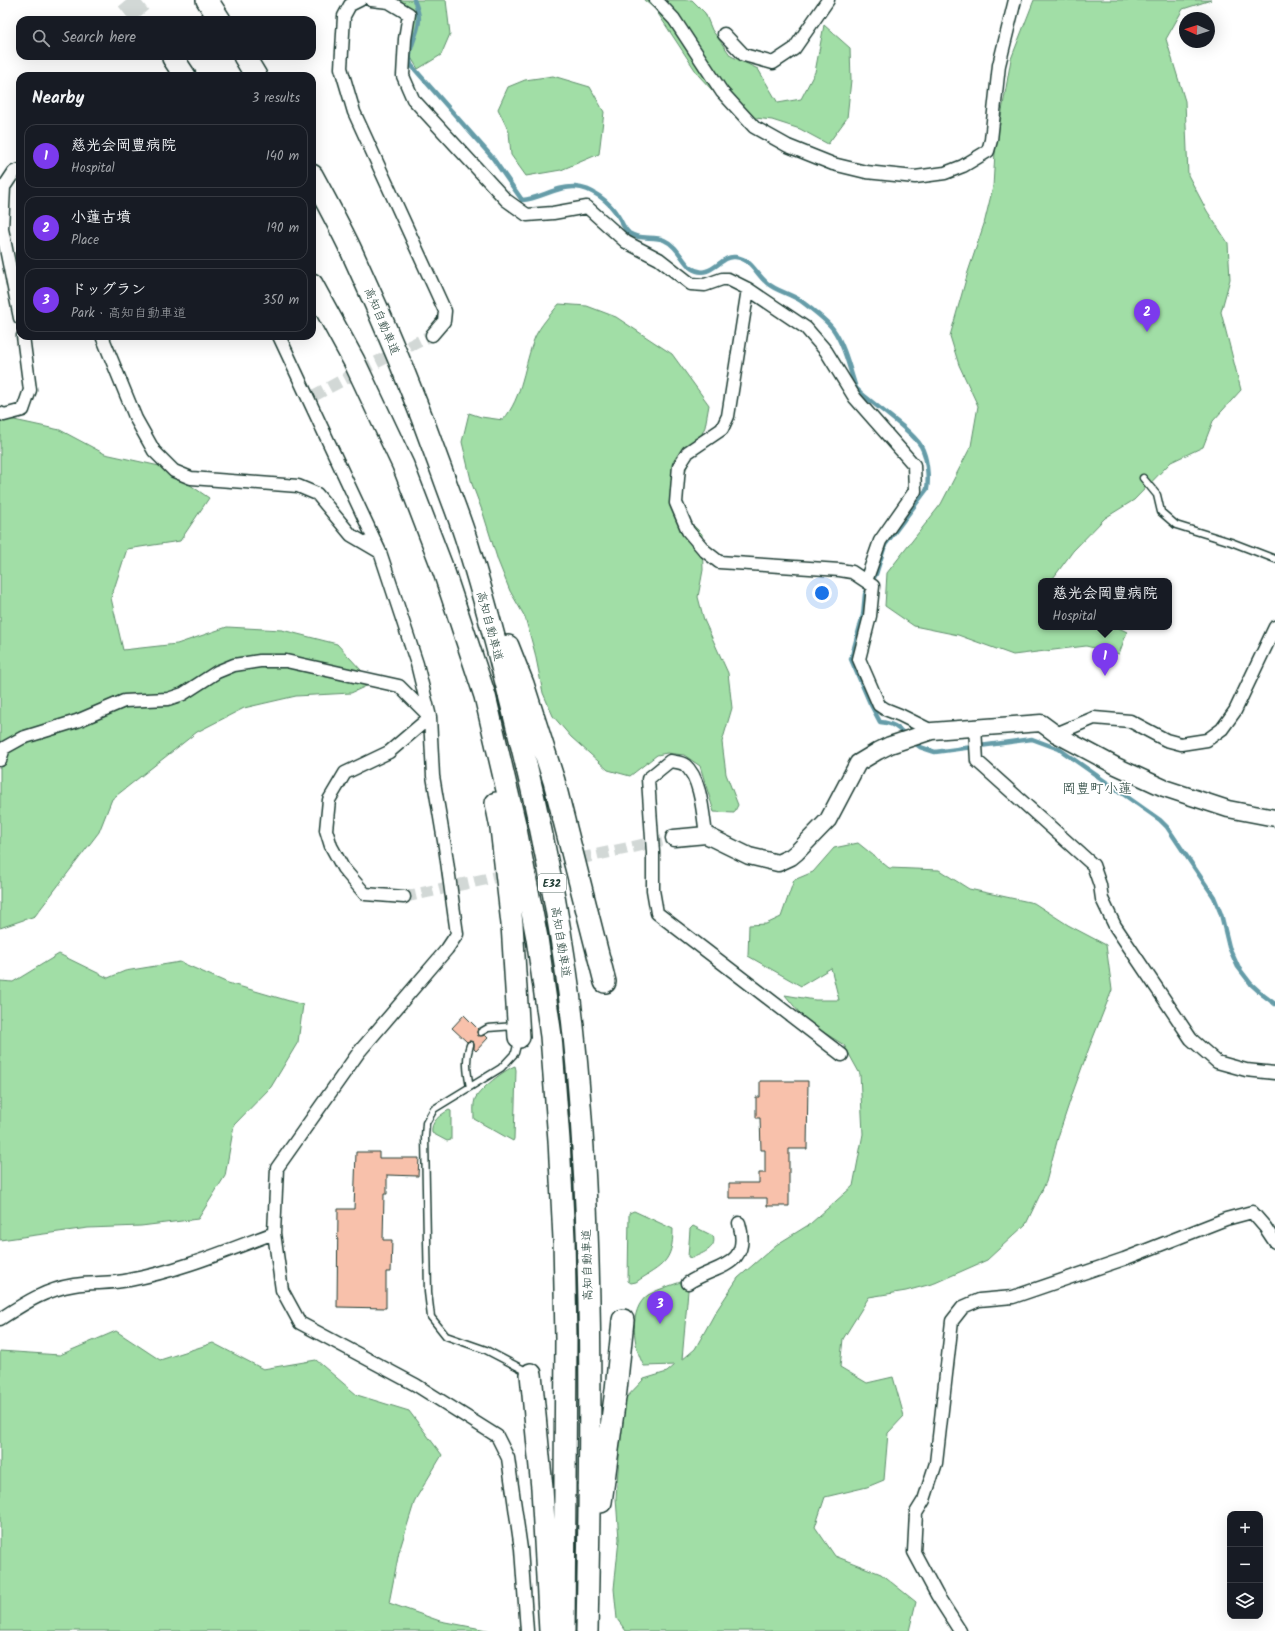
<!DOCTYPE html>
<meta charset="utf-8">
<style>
body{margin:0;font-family:Kalam,"Klee One",sans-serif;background:#242831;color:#f1f3f6}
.controls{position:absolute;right:12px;bottom:12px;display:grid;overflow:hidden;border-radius:8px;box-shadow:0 4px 16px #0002}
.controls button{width:36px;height:36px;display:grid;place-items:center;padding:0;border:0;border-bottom:1px solid #363941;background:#171b24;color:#f1f3f6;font:20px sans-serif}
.compass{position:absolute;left:1179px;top:12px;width:36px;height:36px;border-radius:50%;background:#171b24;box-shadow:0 4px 16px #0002;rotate:273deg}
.you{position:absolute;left:822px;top:593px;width:14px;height:14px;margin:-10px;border:3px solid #fff;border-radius:50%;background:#1a73e8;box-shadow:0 0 0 6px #1a73e833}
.badge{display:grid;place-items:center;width:26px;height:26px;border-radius:50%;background:#7c3aed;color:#fff;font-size:13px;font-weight:700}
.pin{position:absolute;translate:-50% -33px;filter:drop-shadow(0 1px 2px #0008)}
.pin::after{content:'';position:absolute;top:21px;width:14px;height:12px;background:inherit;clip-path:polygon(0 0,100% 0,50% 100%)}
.popup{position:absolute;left:1038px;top:578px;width:134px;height:52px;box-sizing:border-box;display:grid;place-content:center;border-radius:8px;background:#171b24;filter:drop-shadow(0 1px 3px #0005);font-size:13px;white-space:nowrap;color:#9ea1a6}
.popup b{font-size:15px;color:#f1f3f6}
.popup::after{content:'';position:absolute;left:50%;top:100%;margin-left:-8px;border:8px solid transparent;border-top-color:#171b24}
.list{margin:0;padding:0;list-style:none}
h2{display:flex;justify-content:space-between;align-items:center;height:52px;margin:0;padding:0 16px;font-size:17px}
h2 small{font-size:13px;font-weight:400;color:#9ea1a6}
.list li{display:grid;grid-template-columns:26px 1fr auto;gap:12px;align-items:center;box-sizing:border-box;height:64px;margin:0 8px 8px;padding:0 8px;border:1px solid #363941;border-radius:12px}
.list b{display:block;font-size:15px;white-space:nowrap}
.list p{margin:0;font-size:13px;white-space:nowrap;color:#9ea1a6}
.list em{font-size:13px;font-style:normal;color:#9ea1a6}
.icon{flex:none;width:22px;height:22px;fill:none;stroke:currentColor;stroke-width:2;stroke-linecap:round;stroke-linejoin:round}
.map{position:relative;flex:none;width:1275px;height:1631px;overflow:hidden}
.search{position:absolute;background:#171b24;box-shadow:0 4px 16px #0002;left:16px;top:16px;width:300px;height:44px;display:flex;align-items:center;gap:10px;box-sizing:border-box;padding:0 14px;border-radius:12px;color:#9ea1a6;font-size:15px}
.panel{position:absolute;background:#171b24;box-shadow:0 4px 16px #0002;left:16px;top:72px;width:300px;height:268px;border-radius:12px}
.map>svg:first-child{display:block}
.green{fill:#a1dea6;stroke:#608e6d}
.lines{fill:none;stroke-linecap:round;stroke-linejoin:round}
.stream{stroke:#659ca8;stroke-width:4.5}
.building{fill:#f8c1ab;stroke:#1f3d34}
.street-tunnel{stroke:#d2d8d6;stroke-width:12;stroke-dasharray:12 6;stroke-linecap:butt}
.highway-tunnel{stroke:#d2d8d6;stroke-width:21;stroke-dasharray:21 10;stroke-linecap:butt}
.lane-casing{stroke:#1f3d34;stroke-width:9}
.street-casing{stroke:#1f3d34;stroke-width:15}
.secondary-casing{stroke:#1f3d34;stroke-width:19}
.highway-casing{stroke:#1f3d34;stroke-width:24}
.lane{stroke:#fff;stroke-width:6}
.street{stroke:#fff;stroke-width:12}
.secondary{stroke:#fff;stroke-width:16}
.highway{stroke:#fff;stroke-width:21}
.labels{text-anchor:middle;stroke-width:3.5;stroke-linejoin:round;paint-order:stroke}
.shield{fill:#fff;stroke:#627771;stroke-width:1}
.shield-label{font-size:11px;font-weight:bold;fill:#1f3d34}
.street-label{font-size:12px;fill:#1f3d34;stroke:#fff}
.quarter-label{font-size:14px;fill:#1f3d34;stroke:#fff}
</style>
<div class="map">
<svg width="1275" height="1631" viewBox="0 0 1275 1631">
<rect width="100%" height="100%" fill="#fff"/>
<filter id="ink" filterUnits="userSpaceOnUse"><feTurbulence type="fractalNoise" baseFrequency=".025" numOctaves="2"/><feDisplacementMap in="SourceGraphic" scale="8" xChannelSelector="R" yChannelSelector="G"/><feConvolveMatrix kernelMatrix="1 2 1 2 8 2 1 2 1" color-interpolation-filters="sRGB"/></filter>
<g filter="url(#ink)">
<path class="green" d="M400 0H446L450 34 441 55 418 69 407 51 405 16Z
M644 0H692L705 13 712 30 731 56 758 69 778 103 801 99 815 72 824 25 850 48 851 80 847 118 828 144 800 129 772 120 747 117 724 103 699 76 655 9Z
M1034 0H1211L1183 9 1166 39 1185 101 1188 175 1207 211 1228 243 1230 279 1221 312 1241 390 1213 421 1203 447 1171 462 1134 500 1105 518 1073 551 1051 581H1041V627H1117L1127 632 1119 654 1086 646 1013 655 958 635 914 626 885 606 887 573 941 504 971 446 978 406 959 365 950 336 968 272 984 224 993 187 995 152 1011 59Z
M553 76 590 87 604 112 599 154 561 170 526 176 511 155 509 132 498 109 508 87 525 80Z
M559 304 587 306 616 317 672 354 709 405 705 427 681 480 680 512 702 534 703 570 698 597 704 620 728 673 732 708 722 742 726 774 738 805 734 813 714 812 700 766 684 755 667 753 657 755 630 776 608 770 571 737 553 716 543 693 535 653 525 617 510 591 498 561 483 513 472 484 462 442 469 413 481 417 503 420C523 397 524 364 535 337 540 326 551 314 559 304Z
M0 413 5 418 60 430 105 454 164 467 209 498 180 541 127 549 111 598 123 650 177 644 227 627 282 630 337 644 373 683 351 693 296 696 244 708 197 732 112 799 99 832 35 916 0 928Z
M858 843 889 868 939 870 969 889 1034 903 1068 925 1106 945 1112 990 1089 1048 1073 1092 1059 1134 1046 1182 1026 1224 987 1260 935 1283 906 1291 869 1297 843 1339 840 1367 867 1383 893 1377 904 1416 888 1433 884 1480 867 1487 825 1497 815 1527 835 1556 881 1574 916 1602 909 1631H626L617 1619 614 1589 619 1539 616 1498 623 1401 644 1379 667 1372 675 1365 644 1366C633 1347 628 1309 648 1295 660 1288 676 1284 689 1279L682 1360 695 1349 715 1313 738 1278 776 1245 810 1224 853 1186 863 1134 860 1074 844 1045 807 1022 785 995 815 1000H839L831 968 801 986 748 956 749 925 766 924 781 917 794 880 813 872 834 848Z
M59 954 108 978 125 971 180 962 228 983 303 1005 298 1042 271 1087 234 1125 225 1176 198 1219 141 1226 88 1228 0 1240V981L13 982Z
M515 1066 516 1070 514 1139 513 1141 474 1119C474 1113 473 1105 475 1099 480 1089 504 1070 515 1066Z
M449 1110 451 1111V1140L447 1141 432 1133C430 1122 440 1115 449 1110Z
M634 1211 673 1229C673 1263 662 1265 636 1282L631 1283 628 1281 629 1213Z
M693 1226 713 1236C718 1249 700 1254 692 1258L688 1257 690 1229Z
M116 1331 160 1360 213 1343 263 1369 316 1360 357 1395 409 1411 442 1455 415 1500 399 1552 389 1603 440 1621 492 1631H0V1351L60 1355Z"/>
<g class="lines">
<path class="stream" d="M414 0C416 4 417 8 418 12 423 31 405 47 411 65L492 157 522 200C540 199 556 186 575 187 592 188 609 201 618 216 622 222 623 228 629 233 638 240 654 236 664 240 678 246 682 261 691 268 711 281 720 255 735 257 752 259 755 273 767 283 776 291 791 294 801 301 809 307 828 322 833 329 844 344 850 370 856 388L862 394C876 406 912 431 921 446 927 457 929 476 927 489L885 545 876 574 865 594 863 615 851 659 870 703 880 722C892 723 898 727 906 736
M912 741 920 747 935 752 1032 739 1059 749 1160 820 1167 827 1214 897 1221 914 1229 947 1238 967 1251 984 1263 995 1275 1004"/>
</g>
<path class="building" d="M464 1015 478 1029 477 1032 478 1036 485 1035 488 1038 476 1051 474 1049V1044L473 1042 469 1041 467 1042 452 1028Z
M760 1081H808L807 1149H789V1206H767V1198H729V1183H759V1173H765V1150H761L760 1118H756V1097H760Z
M356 1152H379V1158H419L418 1176 387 1175V1194H384L383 1240H392L391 1272H386V1308L337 1307 338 1209H354Z"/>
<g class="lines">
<path class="street-tunnel" d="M313 396 371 365 432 335
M404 897 674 838"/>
<path class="highway-tunnel" d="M127 0 143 20"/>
<defs>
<path id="lane" d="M1143 478 1157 495 1161 512 1176 525 1231 542 1275 559
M481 1032 488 1028 515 1026
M518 1041 515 1053 501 1068 434 1109 426 1123 425 1137 428 1292 431 1317 446 1336 486 1350 528 1372
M470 1045C465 1059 467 1072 470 1087"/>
<path id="street" d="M360 0 350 5 344 16 341 68 354 112 445 311 444 321 432 335
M371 0 389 2 409 14 405 39 403 76 413 99 506 200 527 215 553 213 587 207 626 242 659 259 691 284 705 285 722 279H728L748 289 806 328 826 351 855 398 914 465 915 491 880 541 866 581
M656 0 674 19 722 92 754 127 788 146 833 164 866 172 915 177 945 173 963 166 988 151 991 140 999 65 1015 0
M724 34 744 55 773 63 794 49 828 0
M20 170 14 172 4 187 2 229 20 318
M748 289 728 416 722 429 688 452 679 466 676 503 688 531 705 551 719 562 840 570 852 572 873 586 870 616 859 659 879 705 885 709 900 715 932 731
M102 336 136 419 154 451 174 471 191 478 298 486 317 494 351 535 380 552
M279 336 380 552 417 664 430 717 433 776 445 847 457 934 447 949 359 1052 277 1168 274 1233 282 1290 300 1323 416 1385 497 1436 508 1458 521 1549 527 1631
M0 413 4 415 23 410 30 390 23 336
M975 728 977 761 1093 865 1100 885 1102 899 1115 926 1191 1039 1217 1062 1246 1070 1275 1073
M1056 734 1094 718 1130 721 1166 740 1181 744 1207 740 1222 729 1235 711 1275 627
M0 760 4 748 22 738 77 721 124 701 168 699 183 694 217 672 234 665 260 661H286L399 686 430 717
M706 835C703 814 701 778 685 765 681 762 675 762 670 761L648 779 653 853V890L657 913 842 1055
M404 897 365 894 343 868 331 846 326 830 329 800 345 773 389 752 430 717
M688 1283C715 1265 752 1268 739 1223
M0 1319C25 1303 44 1290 74 1285 92 1282 111 1284 129 1280 179 1271 226 1251 274 1233
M960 1631 937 1595 914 1552 916 1513 924 1500 936 1463 952 1321 963 1307 979 1300 1013 1297 1124 1259 1226 1219 1252 1212 1265 1227 1275 1242"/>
<path id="secondary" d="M674 838 706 835 749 856 778 863 791 857 797 852 828 820 858 763 878 751 890 745 932 731 1041 723 1056 734 1116 766 1164 788 1228 809 1275 818"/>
<path id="highway" d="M207 0 220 20
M244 56 256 76
M173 58 185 76
M312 175C325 199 338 223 350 248 384 321 415 396 442 472 450 495 460 519 467 542 487 607 504 673 520 739 544 837 564 935 574 1036 594 1233 591 1433 587 1631
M312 284 354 361 403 465 444 572 485 696 515 824 537 938 551 1036 559 1140 564 1239 566 1338 564 1631
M508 646 523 684 554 781 605 982
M496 803 501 828 512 924 519 1037
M531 1374 542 1488 550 1631
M601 1502 616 1390 623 1320"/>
</defs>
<use href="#lane" class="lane-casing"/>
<use href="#street" class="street-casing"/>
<use href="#secondary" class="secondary-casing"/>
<use href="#highway" class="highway-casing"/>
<use href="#lane" class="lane"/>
<use href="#street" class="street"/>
<use href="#secondary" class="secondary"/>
<use href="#highway" class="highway"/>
</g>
</g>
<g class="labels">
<rect class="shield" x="538" y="874" width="28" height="18" rx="3"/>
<g class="shield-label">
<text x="552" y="887">E32</text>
</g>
<g class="street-label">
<text transform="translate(382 321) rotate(67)" y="4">高知自動車道</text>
<text transform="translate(490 626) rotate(75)" y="4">高知自動車道</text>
<text transform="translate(561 942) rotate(81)" y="4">高知自動車道</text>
<text transform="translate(587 1265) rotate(-91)" y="4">高知自動車道</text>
</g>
<g class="quarter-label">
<text x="1097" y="793">岡豊町小蓮</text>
</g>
</g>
</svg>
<div class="controls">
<button>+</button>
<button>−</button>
<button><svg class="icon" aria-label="layers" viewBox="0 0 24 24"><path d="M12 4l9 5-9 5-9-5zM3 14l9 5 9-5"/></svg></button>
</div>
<svg class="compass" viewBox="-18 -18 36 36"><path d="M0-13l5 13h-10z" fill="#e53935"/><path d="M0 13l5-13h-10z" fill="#9ea1a6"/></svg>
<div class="you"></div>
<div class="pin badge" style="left:1105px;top:676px">1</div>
<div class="popup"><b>慈光会岡豊病院</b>Hospital</div>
<div class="pin badge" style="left:1147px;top:332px">2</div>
<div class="pin badge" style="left:660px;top:1324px">3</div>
<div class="search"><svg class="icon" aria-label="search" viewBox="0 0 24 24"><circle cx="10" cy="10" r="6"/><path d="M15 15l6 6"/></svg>Search here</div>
<section class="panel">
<h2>Nearby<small>3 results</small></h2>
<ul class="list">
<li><span class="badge">1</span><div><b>慈光会岡豊病院</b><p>Hospital</p></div><em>140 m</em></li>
<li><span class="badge">2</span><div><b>小蓮古墳</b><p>Place</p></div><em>190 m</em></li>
<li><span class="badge">3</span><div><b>ドッグラン</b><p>Park · 高知自動車道</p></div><em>350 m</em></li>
</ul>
</section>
</div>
